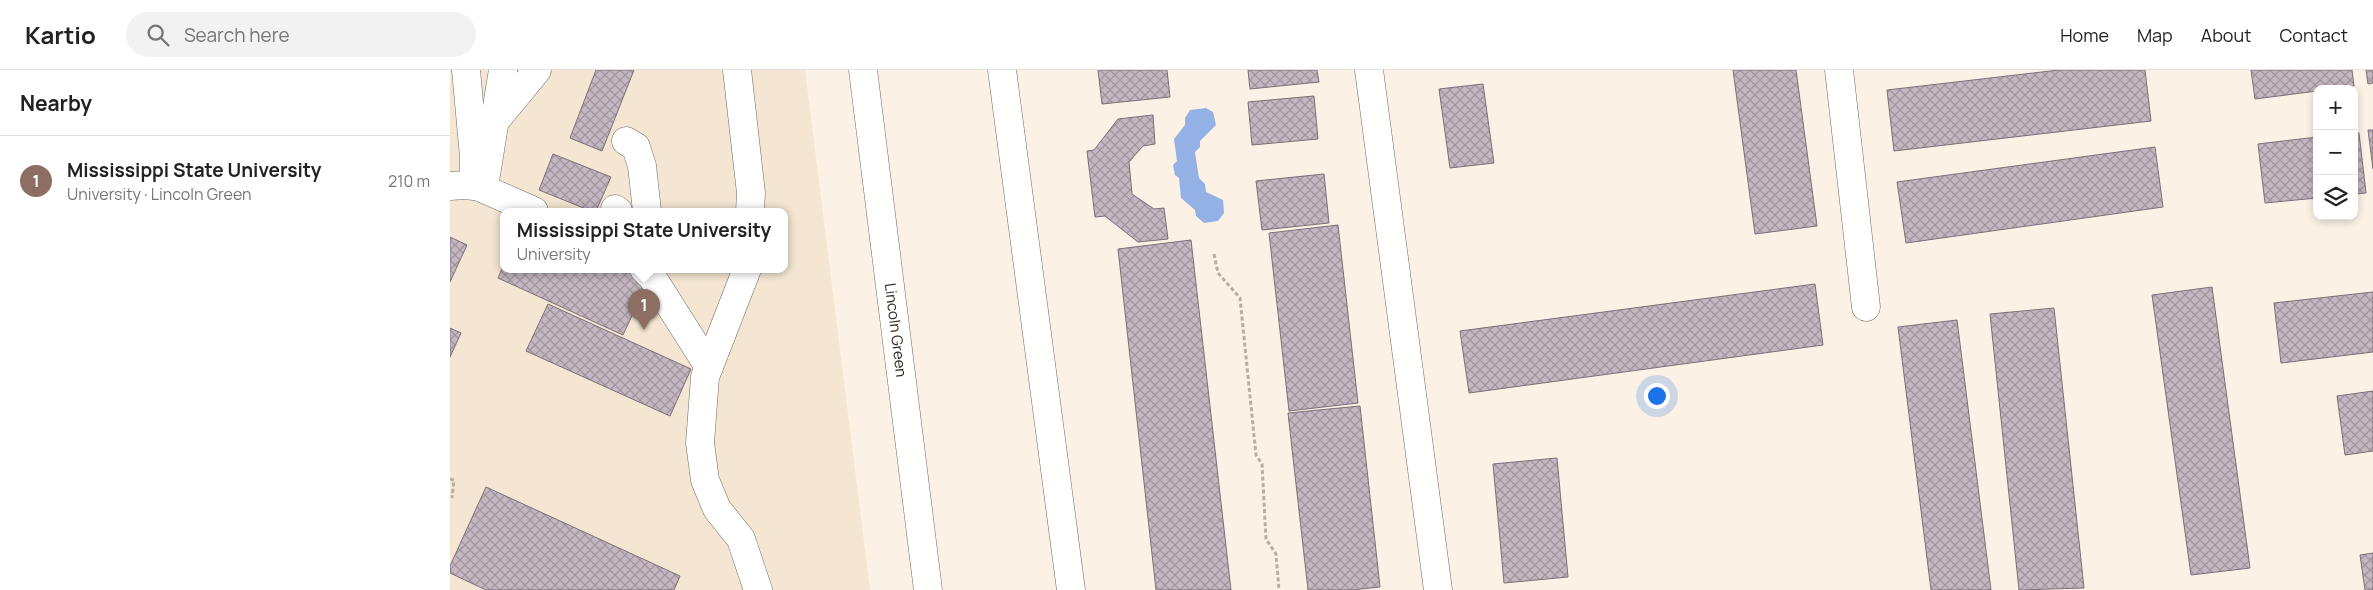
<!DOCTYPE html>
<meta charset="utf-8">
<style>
body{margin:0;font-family:Manrope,sans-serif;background:#f2f2f2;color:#222}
.controls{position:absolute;right:15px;top:15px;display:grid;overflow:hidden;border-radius:10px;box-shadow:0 2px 8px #0003}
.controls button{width:45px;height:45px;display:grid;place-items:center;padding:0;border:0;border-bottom:1px solid #e0e0e0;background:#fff;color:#222;font:25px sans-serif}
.you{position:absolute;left:1206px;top:325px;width:18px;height:18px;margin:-12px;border:4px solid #fff;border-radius:50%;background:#1a73e8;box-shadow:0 0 0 8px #1a73e833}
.badge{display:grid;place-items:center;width:32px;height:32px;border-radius:50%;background:#ad1835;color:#fff;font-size:16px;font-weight:700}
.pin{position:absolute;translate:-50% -41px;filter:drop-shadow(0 1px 2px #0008)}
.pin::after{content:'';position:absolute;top:26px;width:18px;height:15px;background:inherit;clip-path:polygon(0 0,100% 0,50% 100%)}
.popup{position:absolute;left:50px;top:138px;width:288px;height:65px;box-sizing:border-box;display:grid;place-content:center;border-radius:10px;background:#fff;filter:drop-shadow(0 1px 4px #0005);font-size:16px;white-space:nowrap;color:#767676}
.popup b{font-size:19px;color:#222}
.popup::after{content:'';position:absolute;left:50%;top:100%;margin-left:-10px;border:10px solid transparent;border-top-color:#fff}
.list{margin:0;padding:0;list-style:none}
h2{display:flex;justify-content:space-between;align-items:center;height:65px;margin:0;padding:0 20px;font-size:21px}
h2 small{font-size:16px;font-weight:400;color:#767676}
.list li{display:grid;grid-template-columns:32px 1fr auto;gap:15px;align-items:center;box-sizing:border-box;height:90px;padding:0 20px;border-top:1px solid #e0e0e0}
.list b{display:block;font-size:19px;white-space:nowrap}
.list p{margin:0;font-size:16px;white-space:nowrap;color:#767676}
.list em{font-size:16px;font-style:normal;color:#767676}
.icon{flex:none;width:28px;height:28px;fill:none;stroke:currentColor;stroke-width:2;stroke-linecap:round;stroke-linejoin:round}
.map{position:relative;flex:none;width:1923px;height:520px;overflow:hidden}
header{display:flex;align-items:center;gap:30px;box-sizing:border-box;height:70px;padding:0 25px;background:#fff;border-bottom:1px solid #e0e0e0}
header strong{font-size:24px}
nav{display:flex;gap:28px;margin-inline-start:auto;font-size:18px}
.search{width:350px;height:45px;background:#f2f2f2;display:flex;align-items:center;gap:12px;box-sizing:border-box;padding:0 18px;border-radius:28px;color:#767676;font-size:19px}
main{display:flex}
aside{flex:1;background:#fff}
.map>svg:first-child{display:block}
.built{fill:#f4e6d2;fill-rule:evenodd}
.water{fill:#93b1e5}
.building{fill:url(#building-cross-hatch);stroke:#7c6f79}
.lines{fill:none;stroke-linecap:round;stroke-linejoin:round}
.minor-casing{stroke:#71695d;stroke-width:29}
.path{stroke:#b7afa5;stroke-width:3;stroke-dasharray:4 2.5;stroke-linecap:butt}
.minor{stroke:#fff;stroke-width:28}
.labels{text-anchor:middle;stroke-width:5;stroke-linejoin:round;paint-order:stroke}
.street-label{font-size:15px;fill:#2f2c26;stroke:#fbf1e4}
</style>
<header>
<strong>Kartio</strong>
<div class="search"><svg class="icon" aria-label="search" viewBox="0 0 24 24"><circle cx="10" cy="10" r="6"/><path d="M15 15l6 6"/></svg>Search here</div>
<nav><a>Home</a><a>Map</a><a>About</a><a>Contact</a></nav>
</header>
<main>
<aside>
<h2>Nearby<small></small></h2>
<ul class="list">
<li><span class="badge" style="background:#8d6e63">1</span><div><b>Mississippi State University</b><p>University · Lincoln Green</p></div><em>210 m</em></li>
</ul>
</aside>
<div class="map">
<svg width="1923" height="520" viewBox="0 0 1923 520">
<defs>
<pattern id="building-cross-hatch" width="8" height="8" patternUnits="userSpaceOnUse" patternTransform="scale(1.25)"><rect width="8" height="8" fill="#c5b7c1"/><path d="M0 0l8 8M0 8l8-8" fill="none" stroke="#a0959d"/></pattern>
</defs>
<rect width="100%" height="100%" fill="#fbf1e4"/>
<path class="built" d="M0 0H355L420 520H0ZM54 141H334V199H54Z"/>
<path class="water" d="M756 38 763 42 766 55 750 71V77L745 82 749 108 755 114 756 122 773 130 774 143 768 151 754 153 746 146 745 140 731 128 729 108 725 105 723 95 727 91 724 69 735 55V48L740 40Z"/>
<path class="building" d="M146 0H184L152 81 120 68Z
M648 0H717L720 27 652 34Z
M798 0H867L869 12 800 19Z
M1283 0H1346L1367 156 1305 164Z
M1609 0H1695L1701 51 1444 81 1437 20Z
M1801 0H1902L1904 16 1867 19V21L1805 29Z
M1916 0H1923V13L1918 14Z
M1033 14 1044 93 1000 98 989 19Z
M864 26 868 69 802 75 798 32Z
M703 45 705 74 693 76 679 92 682 124 704 139 714 138 718 169 688 172 655 146 645 147 637 81 644 80 668 49Z
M1918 60H1923V99Z
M1904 63H1909L1916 123 1904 124Z
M1867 67V128L1815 133 1808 74Z
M1705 77 1713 137 1456 173 1447 112Z
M103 84 161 107 146 141H141L89 120Z
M874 104 879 153 812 160 806 111Z
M888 155 908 333 839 341 819 163Z
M0 167 17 175 0 212Z
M741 170 781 520H706L668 179Z
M54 194V199H178L199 209 173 265 48 208Z
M1365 214 1373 275 1019 323 1010 261Z
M1762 217 1800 498 1741 505 1702 225Z
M1923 222V282L1831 293 1824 233Z
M98 234 241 299 220 346 76 281Z
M1604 238 1634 518 1569 520 1540 244Z
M1507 250 1541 520H1481L1448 257Z
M0 258 11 263 0 287Z
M1923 321V381L1895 385 1887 326Z
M910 336 930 517 901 520H858L838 343Z
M1107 388 1118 507 1054 513 1043 394Z
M36 417 230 506 224 520H36L0 503V496Z
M1923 483V520H1915L1910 485Z"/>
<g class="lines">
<defs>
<g id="minor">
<path d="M16 0 24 87V107"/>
<path d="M287 0 301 123 300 141"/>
<path id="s1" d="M413 0 478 520"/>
<path d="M552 0 621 520"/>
<path d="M919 0 988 520"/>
<path d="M1389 0 1416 237"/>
<path d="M46 50 87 0"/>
<path d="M176 71 186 77 192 96 197 141"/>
<path d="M0 116 15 115 34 117 53 0"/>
<path d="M27 116 84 141"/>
<path d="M165 139 168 141"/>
<path d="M194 199 202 207 259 297"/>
<path d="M297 199 255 307 250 373 255 410 267 439 291 469 308 520"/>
</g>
</defs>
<use href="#minor" class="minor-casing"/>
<path class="path" d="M764 184 768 203 790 228 806 385 812 394 816 469 826 484 829 520
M0 409 4 410 2 428"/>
<use href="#minor" class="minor"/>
</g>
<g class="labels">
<g class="street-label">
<text dy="5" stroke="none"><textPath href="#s1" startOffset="262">Lincoln Green</textPath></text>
</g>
</g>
</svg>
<div class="controls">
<button>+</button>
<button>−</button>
<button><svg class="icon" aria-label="layers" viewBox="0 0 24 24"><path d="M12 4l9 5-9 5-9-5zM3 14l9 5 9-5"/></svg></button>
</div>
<div class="you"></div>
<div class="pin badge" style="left:194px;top:260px;background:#8d6e63">1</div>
<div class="popup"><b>Mississippi State University</b>University</div>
</div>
</main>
